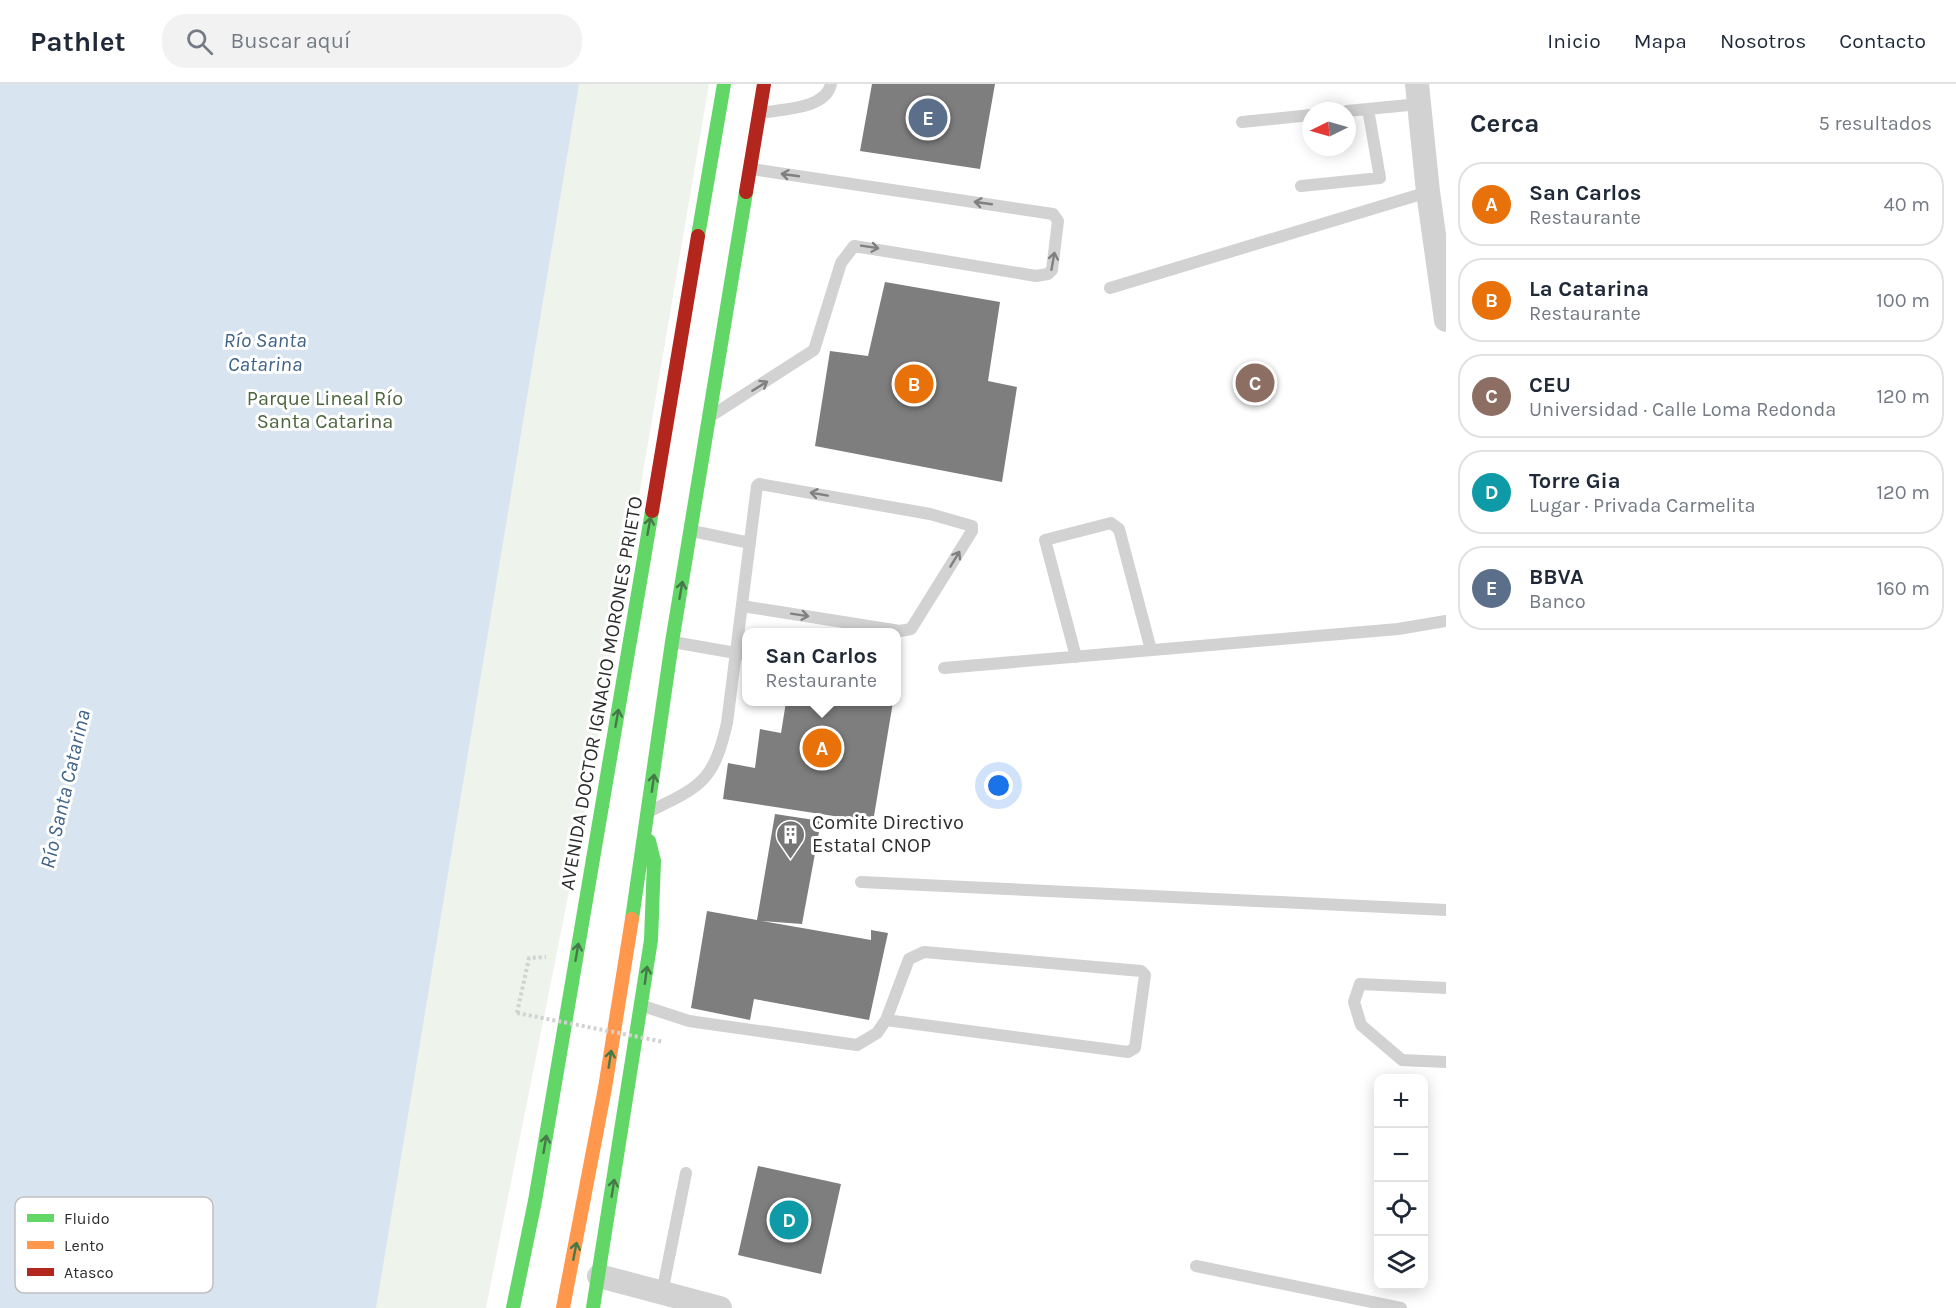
<!DOCTYPE html>
<html lang="es">
<meta charset="utf-8">
<style>
body{margin:0;font-family:Karla,sans-serif;background:#f2f2f3;color:#1f2937}
.controls{position:absolute;right:18px;bottom:18px;display:grid;overflow:hidden;border-radius:12px;box-shadow:0 3px 15px #0003}
.controls button{width:54px;height:54px;display:grid;place-items:center;padding:0;border:0;border-bottom:2px solid #e0e1e3;background:#fff;color:#1f2937;font:30px sans-serif}
.compass{position:absolute;left:1302px;top:18px;width:54px;height:54px;border-radius:50%;background:#fff;box-shadow:0 3px 15px #0003;rotate:265deg}
.you{position:absolute;left:999px;top:702px;width:21px;height:21px;margin:-15px;border:4px solid #fff;border-radius:50%;background:#1a73e8;box-shadow:0 0 0 9px #1a73e833}
.badge{display:grid;place-items:center;width:39px;height:39px;border-radius:50%;background:#1a73e8;color:#fff;font-size:20px;font-weight:700}
.pin{position:absolute;translate:-50% -50%;border:3px solid #fff;box-shadow:0 2px 6px #0006}
.popup{position:absolute;left:742px;top:544px;width:159px;height:78px;box-sizing:border-box;display:grid;place-content:center;border-radius:12px;background:#fff;filter:drop-shadow(0 2px 4px #0005);font-size:20px;white-space:nowrap;color:#747a83}
.popup b{font-size:22px;color:#1f2937}
.popup::after{content:'';position:absolute;left:50%;top:100%;margin-left:-12px;border:12px solid transparent;border-top-color:#fff}
.list{margin:0;padding:0;list-style:none}
h2{display:flex;justify-content:space-between;align-items:center;height:78px;margin:0;padding:0 24px;font-size:26px}
h2 small{font-size:20px;font-weight:400;color:#747a83}
.list li{display:grid;grid-template-columns:39px 1fr auto;gap:18px;align-items:center;box-sizing:border-box;height:84px;margin:0 12px 12px;padding:0 12px;border:2px solid #e0e1e3;border-radius:24px}
.list b{display:block;font-size:22px;white-space:nowrap}
.list p{margin:0;font-size:20px;white-space:nowrap;color:#747a83}
.list em{font-size:20px;font-style:normal;color:#747a83}
.icon{flex:none;width:33px;height:33px;fill:none;stroke:currentColor;stroke-width:2;stroke-linecap:round;stroke-linejoin:round}
.map{position:relative;flex:none;width:1446px;height:1224px;overflow:hidden}
header{display:flex;align-items:center;gap:36px;box-sizing:border-box;height:84px;padding:0 30px;background:#fff;border-bottom:2px solid #e0e1e3}
header strong{font-size:28px}
nav{display:flex;gap:33px;margin-inline-start:auto;font-size:21px}
.search{width:420px;height:54px;background:#f2f2f3;display:flex;align-items:center;gap:15px;box-sizing:border-box;padding:0 21px;border-radius:24px;color:#747a83;font-size:22px}
main{display:flex}
aside{flex:1;background:#fff}
.map>svg:first-child{display:block}
.green{fill:#eef3eb}
.water{fill:#d8e4f0}
.building{fill:#7e7e7e}
.lines{fill:none;stroke-linecap:round;stroke-linejoin:round}
.path{stroke:#d2d2d2;stroke-width:4;stroke-dasharray:3 3;stroke-linecap:butt}
.lane{stroke:#d2d2d2;stroke-width:12}
.street{stroke:#d2d2d2;stroke-width:24}
.fast{stroke:#63d668;stroke-width:14}
.slow{stroke:#ff974d;stroke-width:14}
.jam{stroke:#b3261e;stroke-width:14}
.path-bridge{stroke:#d2d2d2;stroke-width:4;stroke-dasharray:3 3;stroke-linecap:butt}
.oneway{stroke:#808080}
.oneway2{stroke:#457948}
.labels{text-anchor:middle;stroke-width:6;stroke-linejoin:round;paint-order:stroke}
.park-label{font-size:20px;fill:#4b653d;stroke:#fff}
.street-label{font-size:20px;fill:#2d2d2d;stroke:#fff}
.poi-label{font-size:20px;fill:#2d2d2d;stroke:#fff;text-anchor:start}
.water-label{font-size:21px;font-style:italic;fill:#406489;stroke:#fff}
.key{fill:#fff;stroke:#c0c0c0;stroke-width:1.5}
.key-label{font-size:16px;fill:#2d2d2d}
</style>
<header>
<strong>Pathlet</strong>
<div class="search"><svg class="icon" aria-label="search" viewBox="0 0 24 24"><circle cx="10" cy="10" r="6"/><path d="M15 15l6 6"/></svg>Buscar aquí</div>
<nav><a>Inicio</a><a>Mapa</a><a>Nosotros</a><a>Contacto</a></nav>
</header>
<main>
<div class="map">
<svg width="1446" height="1224" viewBox="0 0 1446 1224">
<rect width="100%" height="100%" fill="#fff"/>
<path class="green" d="M0 0H709L588 712 486 1224H0Z"/>
<path class="water" d="M0 0H579L376 1224H0Z"/>
<path class="building" d="M872 0H995L980 85 860 67Z
M885 198 1000 218 988 297 1017 303 1002 398 815 362 830 267 868 272Z
M786 618H893L873 738 723 715 728 679 755 684 760 645 781 649Z
M775 730 821 737 802 840 762 837 871 856V846L888 849 869 936 754 915 750 936 691 924 707 827 757 836Z
M758 1082 841 1100 821 1190 738 1171Z"/>
<g class="lines">
<path class="path" d="M517 929 529 874 546 873"/>
<path class="lane" d="M1347 27 1419 20
M761 29C782 25 826 25 831 0
M1242 38 1311 31
M1301 102 1380 94 1368 25
M1110 204 1428 108
M714 330 814 266 841 179 854 162 1036 192 1048 190 1052 186 1058 137 1053 130 751 85
M692 447 750 459
M673 558 747 571
M1076 573 1045 456 1111 439 1119 445 1151 566
M944 584 1398 545 1446 537
M652 726C703 702 714 695 727 639L757 402 759 400 930 430 972 442V447L911 545 900 547 742 522
M861 798 1446 826
M924 868 1141 887 1145 891 1135 964 1128 968 886 936 909 875Z
M1446 904 1360 900 1354 918 1361 941 1402 976 1446 978
M643 922 689 937 857 961 877 949 886 936
M1196 1182 1401 1224
M662 1209 686 1089"/>
<path class="street" d="M1417 0 1428 108 1446 236
M599 1192 720 1224"/>
<path class="fast" d="M698 152 724 0
M632 835 672 558 746 108
M513 1224 535 1117 652 427
M593 1224 651 856 654 777 649 757"/>
<path class="slow" d="M563 1224 605 1004 632 835"/>
<path class="jam" d="M746 108 764 0
M652 427 698 152"/>
<path class="path-bridge" d="M517 929 664 958"/>
</g>
<defs><path id="oneway-shaft" d="M-6 0H5M1.5-3L5.5 0L1.5 3" fill="none" stroke-width="1.6" stroke-linecap="round" stroke-linejoin="round" transform="scale(1.5)"/></defs>
<g class="oneway">
<use href="#oneway-shaft" transform="translate(790 91) rotate(-172)"/>
<use href="#oneway-shaft" transform="translate(983 119) rotate(-172)"/>
<use href="#oneway-shaft" transform="translate(870 163) rotate(9)"/>
<use href="#oneway-shaft" transform="translate(1053 177) rotate(-80)"/>
<use href="#oneway-shaft" transform="translate(760 302) rotate(-32)"/>
<use href="#oneway-shaft" transform="translate(819 410) rotate(-170)"/>
<use href="#oneway-shaft" transform="translate(955 475) rotate(-59)"/>
<use href="#oneway-shaft" transform="translate(800 531) rotate(9)"/>
</g>
<g class="oneway2">
<use href="#oneway-shaft" transform="translate(649 442) rotate(-80)"/>
<use href="#oneway-shaft" transform="translate(681 506) rotate(-80)"/>
<use href="#oneway-shaft" transform="translate(617 634) rotate(-80)"/>
<use href="#oneway-shaft" transform="translate(653 699) rotate(-82)"/>
<use href="#oneway-shaft" transform="translate(577 868) rotate(-80)"/>
<use href="#oneway-shaft" transform="translate(646 891) rotate(-82)"/>
<use href="#oneway-shaft" transform="translate(610 975) rotate(-81)"/>
<use href="#oneway-shaft" transform="translate(545 1060) rotate(-80)"/>
<use href="#oneway-shaft" transform="translate(613 1104) rotate(-81)"/>
<use href="#oneway-shaft" transform="translate(575 1167) rotate(-79)"/>
</g>
<defs>
<symbol id="building-pin" viewBox="-11 -11 22 30"><path d="M0 17L-7.5 6A9.5 9.5 0 1 1 7.5 6Z" fill="#767676" stroke="#fff"/><path d="M-4-6H4V6H1V3H-1V6H-4ZM-2.5-4.3h1.7v1.8h-1.7ZM.8-4.3h1.7v1.8H.8ZM-2.5-1h1.7V.8h-1.7ZM.8-1h1.7V.8H.8Z" fill="#fff"/></symbol>
</defs>
<g fill-rule="evenodd">
<use href="#building-pin" x="774" y="734" width="33" height="45"/>
</g>
<g class="labels">
<g class="park-label">
<text x="325" y="321">Parque Lineal Río<tspan x="325" dy="23">Santa Catarina</tspan></text>
</g>
<g class="street-label">
<text transform="translate(601 609) rotate(-80)" y="7">AVENIDA DOCTOR IGNACIO MORONES PRIETO</text>
</g>
<g class="poi-label">
<text x="812" y="745">Comite Directivo<tspan x="812" dy="23">Estatal CNOP</tspan></text>
</g>
<g class="water-label">
<text x="265" y="263">Río Santa<tspan x="265" dy="24">Catarina</tspan></text>
<text transform="translate(65 705) rotate(-77)" y="7">Río Santa Catarina</text>
</g>
</g>
<rect x="15" y="1113" width="198" height="96" rx="9" class="key"/>
<rect x="27" y="1130" width="27" height="8" fill="#63d668"/>
<rect x="27" y="1157" width="27" height="8" fill="#ff974d"/>
<rect x="27" y="1184" width="27" height="8" fill="#b3261e"/>
<g class="key-label">
<text x="64" y="1140">Fluido</text>
<text x="64" y="1167">Lento</text>
<text x="64" y="1194">Atasco</text>
</g>
</svg>
<div class="controls">
<button>+</button>
<button>−</button>
<button><svg class="icon" aria-label="locate" viewBox="0 0 24 24"><circle cx="12" cy="12" r="6"/><path d="M12 2v4M12 18v4M2 12h4M18 12h4"/></svg></button>
<button><svg class="icon" aria-label="layers" viewBox="0 0 24 24"><path d="M12 4l9 5-9 5-9-5zM3 14l9 5 9-5"/></svg></button>
</div>
<svg class="compass" viewBox="-18 -18 36 36"><path d="M0-13l5 13h-10z" fill="#e53935"/><path d="M0 13l5-13h-10z" fill="#747a83"/></svg>
<div class="you"></div>
<div class="pin badge" style="left:822px;top:664px;background:#e8710a">A</div>
<div class="popup"><b>San Carlos</b>Restaurante</div>
<div class="pin badge" style="left:914px;top:300px;background:#e8710a">B</div>
<div class="pin badge" style="left:1255px;top:299px;background:#8d6e63">C</div>
<div class="pin badge" style="left:789px;top:1136px;background:#0f9aa8">D</div>
<div class="pin badge" style="left:928px;top:34px;background:#5c6f8a">E</div>
</div>
<aside>
<h2>Cerca<small>5 resultados</small></h2>
<ul class="list">
<li><span class="badge" style="background:#e8710a">A</span><div><b>San Carlos</b><p>Restaurante</p></div><em>40 m</em></li>
<li><span class="badge" style="background:#e8710a">B</span><div><b>La Catarina</b><p>Restaurante</p></div><em>100 m</em></li>
<li><span class="badge" style="background:#8d6e63">C</span><div><b>CEU</b><p>Universidad · Calle Loma Redonda</p></div><em>120 m</em></li>
<li><span class="badge" style="background:#0f9aa8">D</span><div><b>Torre Gia</b><p>Lugar · Privada Carmelita</p></div><em>120 m</em></li>
<li><span class="badge" style="background:#5c6f8a">E</span><div><b>BBVA</b><p>Banco</p></div><em>160 m</em></li>
</ul>
</aside>
</main>
